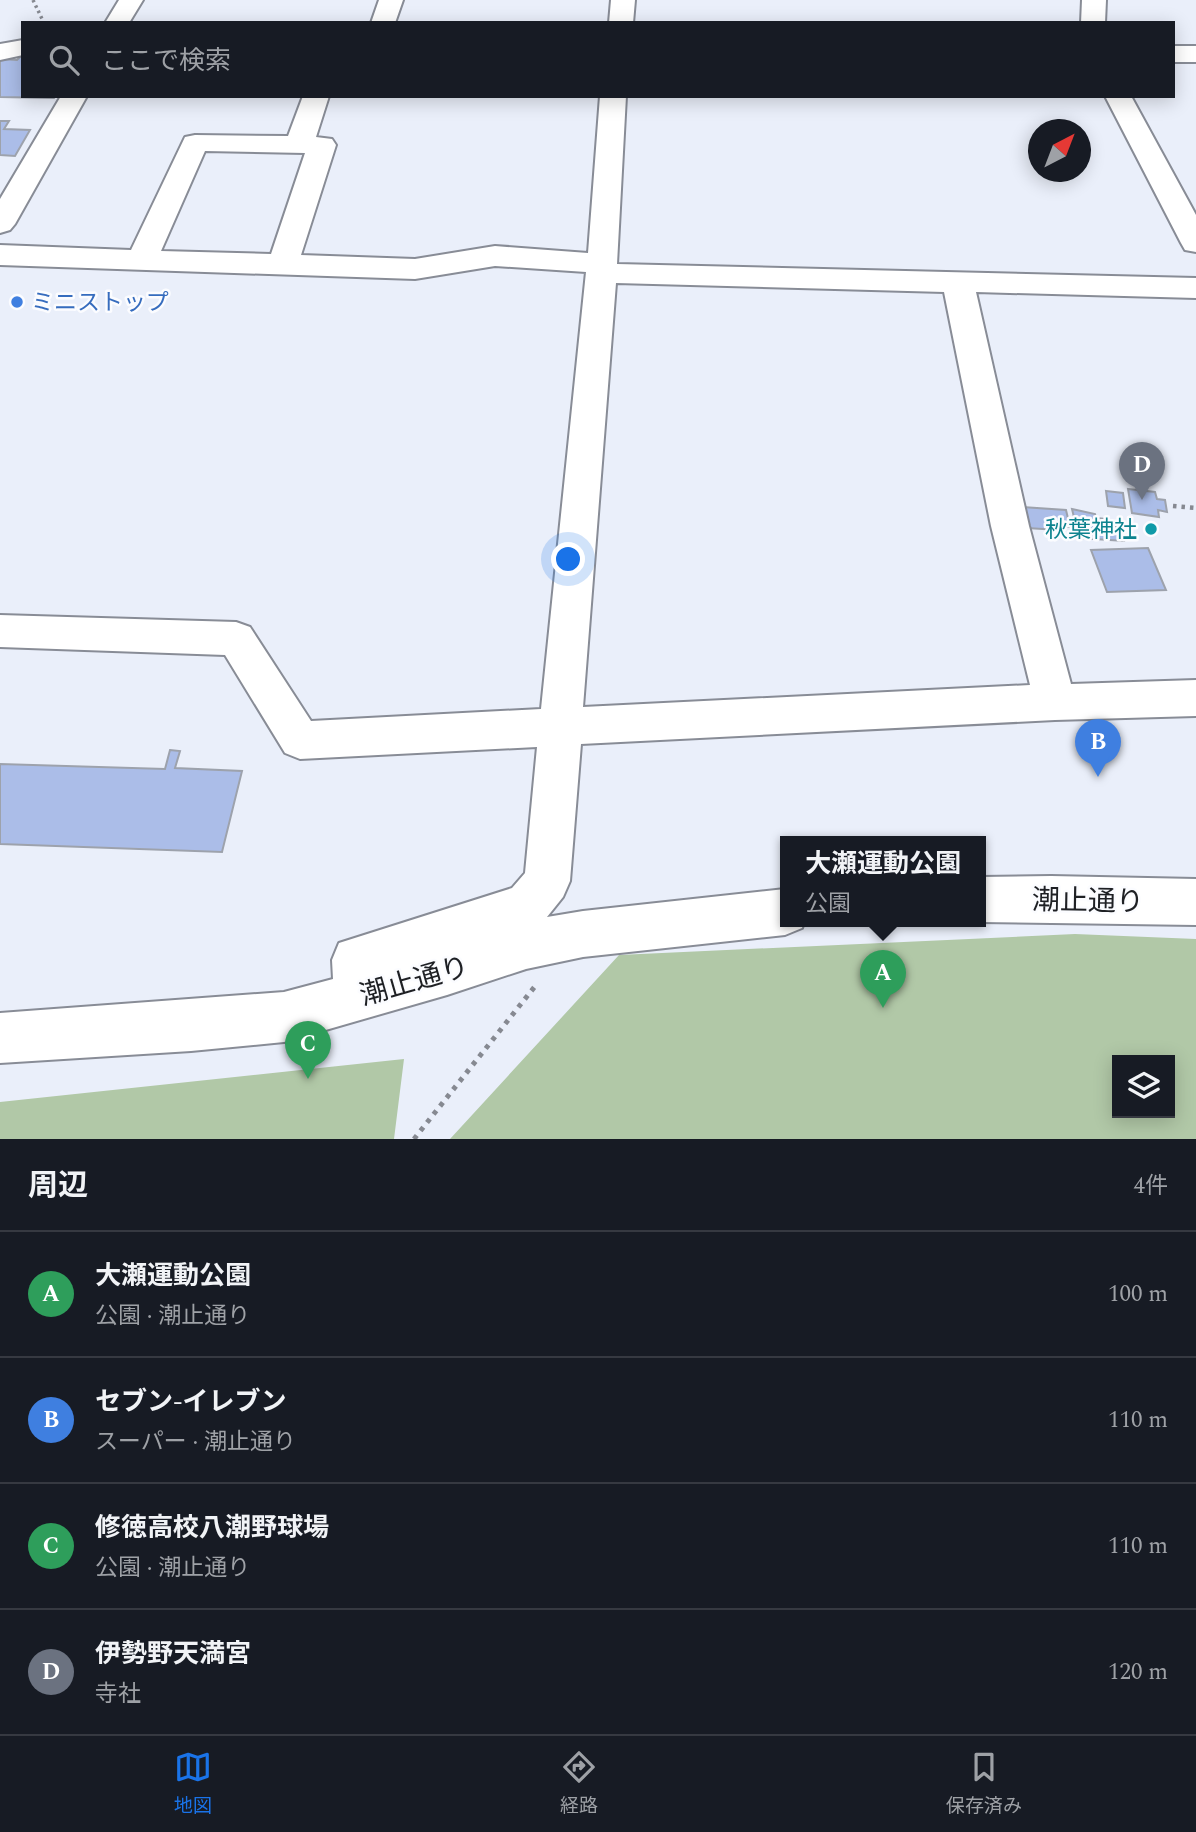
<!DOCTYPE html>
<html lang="ja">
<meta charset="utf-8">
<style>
body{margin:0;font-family:Spectral,"Noto Sans JP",serif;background:#20242c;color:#f1f3f6}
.controls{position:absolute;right:21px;bottom:21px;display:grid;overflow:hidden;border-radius:0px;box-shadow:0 4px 18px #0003}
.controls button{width:63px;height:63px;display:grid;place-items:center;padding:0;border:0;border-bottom:2px solid #363941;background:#171b24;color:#f1f3f6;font:35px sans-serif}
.compass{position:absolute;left:1028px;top:119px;width:63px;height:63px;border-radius:50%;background:#171b24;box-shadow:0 4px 18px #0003;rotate:42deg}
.you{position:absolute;left:569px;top:560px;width:24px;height:24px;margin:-18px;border:5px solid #fff;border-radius:50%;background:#1a73e8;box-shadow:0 0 0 10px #1a73e833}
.badge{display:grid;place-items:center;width:46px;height:46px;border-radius:50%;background:#1a73e8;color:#fff;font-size:23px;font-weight:700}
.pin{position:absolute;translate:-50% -58px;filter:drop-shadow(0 2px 4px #0008)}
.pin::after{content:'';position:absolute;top:37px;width:24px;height:21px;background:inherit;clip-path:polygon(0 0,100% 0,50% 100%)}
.popup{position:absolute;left:780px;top:836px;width:206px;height:91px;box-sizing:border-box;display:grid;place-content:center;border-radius:0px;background:#171b24;filter:drop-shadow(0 2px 5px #0005);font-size:23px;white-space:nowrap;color:#9ea1a6}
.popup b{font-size:26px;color:#f1f3f6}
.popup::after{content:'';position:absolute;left:50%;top:100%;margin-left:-14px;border:14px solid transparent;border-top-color:#171b24}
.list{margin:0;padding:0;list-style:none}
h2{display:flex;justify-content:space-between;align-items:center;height:91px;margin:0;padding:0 28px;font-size:30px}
h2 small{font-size:23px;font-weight:400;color:#9ea1a6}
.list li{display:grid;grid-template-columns:46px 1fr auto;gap:21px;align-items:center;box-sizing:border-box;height:126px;padding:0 28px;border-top:2px solid #363941}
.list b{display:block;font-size:26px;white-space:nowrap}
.list p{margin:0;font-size:23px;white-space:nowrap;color:#9ea1a6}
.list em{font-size:23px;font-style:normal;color:#9ea1a6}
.icon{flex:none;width:38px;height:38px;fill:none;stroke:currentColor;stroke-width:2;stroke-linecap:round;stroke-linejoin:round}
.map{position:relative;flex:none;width:1196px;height:1139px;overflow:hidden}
.search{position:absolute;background:#171b24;box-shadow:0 4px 18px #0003;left:21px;right:21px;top:21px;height:77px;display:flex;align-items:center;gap:18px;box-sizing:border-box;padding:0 24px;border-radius:0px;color:#9ea1a6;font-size:26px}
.sheet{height:595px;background:#171b24}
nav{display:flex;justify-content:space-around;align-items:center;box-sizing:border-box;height:98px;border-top:2px solid #363941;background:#171b24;font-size:19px;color:#9ea1a6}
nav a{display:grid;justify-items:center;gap:4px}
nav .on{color:#1a73e8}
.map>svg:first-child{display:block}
.green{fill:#b1c8a7;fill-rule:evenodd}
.building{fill:#abbde8;stroke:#9da2ac;stroke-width:2}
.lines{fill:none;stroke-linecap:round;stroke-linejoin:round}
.minor-casing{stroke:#888c96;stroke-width:4}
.path-far2{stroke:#868991;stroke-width:3.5;stroke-dasharray:2.5 3.5;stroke-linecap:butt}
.path-far1{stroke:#868991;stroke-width:4.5;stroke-dasharray:3.5 5;stroke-linecap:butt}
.path{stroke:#868991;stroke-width:5;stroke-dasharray:4.5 6;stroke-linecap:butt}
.minor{fill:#fff;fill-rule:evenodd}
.shop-dot{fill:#3f7fe0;stroke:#fbfcff;stroke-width:2.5}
.culture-dot{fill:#0f9aa8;stroke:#fbfcff;stroke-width:2.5}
.labels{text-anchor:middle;stroke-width:5;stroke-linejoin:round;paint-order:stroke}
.shop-label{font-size:23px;fill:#366cbe;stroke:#fbfcff;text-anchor:start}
.culture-label{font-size:23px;fill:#0d838f;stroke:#fbfcff;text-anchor:end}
.near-street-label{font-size:28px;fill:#1e2024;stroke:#fbfcff}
</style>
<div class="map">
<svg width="1196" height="1139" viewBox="0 0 1196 1139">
<rect width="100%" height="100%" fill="#eaeffa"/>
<path class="green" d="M1075 934 1196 939V1139H450L619 955ZM1117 1060H1170V1113H1117Z
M404 1059 394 1139H0V1102Z"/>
<path class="building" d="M23 54V96H55L54 98 0 97V59L17 60Z
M0 121H9L4 129 30 130 15 156 0 155Z
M1128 489 1155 492 1157 499 1165 500 1167 512 1158 510 1159 517 1132 513Z
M1106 491 1123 493 1125 508 1108 506Z
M1022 507 1066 510 1070 527H1057L1058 530 1027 528Z
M1072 509 1095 514 1096 518 1106 519 1109 526 1121 527 1124 541 1079 538Z
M1148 548 1166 590 1107 592 1091 550Z
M170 750 180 751 175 768 242 771 222 852 0 844V764L165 769Z"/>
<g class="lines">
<defs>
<path id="minor" d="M119 0H143L129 23H105Z
M379 0H403L395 23H371Z
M611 0H635L633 23H609Z
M1082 0H1106L1105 23H1081Z
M23 40V55L0 60V44Z
M1173 46H1196V62H1173Z
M61 96H87L15 224 10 230 0 233V199Z
M303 96H329L316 137 332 139 336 145 301 255 415 259 495 246 588 253 600 96H626L617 264 1196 278V298L976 292 1029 526 1071 684 1196 680V716L1055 720 581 744 570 881 563 897 547 917 583 911 785 889V922H804L802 928 785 935 583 957 526 969 447 995 284 1042 191 1051 0 1063V1013L284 992 333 979 332 960 339 943 512 888 525 873 537 747 300 759 285 753 225 655 0 647V615L236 622 250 627 311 721 541 709 586 272 495 266 415 279 0 265V245L131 250 185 137 195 135 288 136ZM205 151 305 153 271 254 161 251ZM616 283 944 292 991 526 1030 685 583 707Z
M1105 96H1131L1196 215V252L1185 250 1181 243Z
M1051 876 1196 879V925L980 922 981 877Z"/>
</defs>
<use href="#minor" class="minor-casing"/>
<path class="path-far2" d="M33 0 44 23"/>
<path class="path-far1" d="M1173 506 1196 508"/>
<path class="path" d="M414 1139 536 985"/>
<use href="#minor" class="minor"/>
</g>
<circle class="shop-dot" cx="17" cy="302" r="7"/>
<circle class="culture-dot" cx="1151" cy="529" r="7"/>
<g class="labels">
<g class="shop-label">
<text x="31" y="310">ミニストップ</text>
</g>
<g class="culture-label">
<text x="1137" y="537">秋葉神社</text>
</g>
<g class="near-street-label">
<text transform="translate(1088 900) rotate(1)" y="10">潮止通り</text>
<text transform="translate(414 980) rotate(-16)" y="10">潮止通り</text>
</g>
</g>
</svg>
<div class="controls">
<button><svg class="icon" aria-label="layers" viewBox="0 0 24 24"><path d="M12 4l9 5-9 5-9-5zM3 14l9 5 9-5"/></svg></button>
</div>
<svg class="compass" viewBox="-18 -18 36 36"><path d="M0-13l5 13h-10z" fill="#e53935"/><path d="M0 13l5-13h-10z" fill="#9ea1a6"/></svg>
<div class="you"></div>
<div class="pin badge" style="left:883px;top:1008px;background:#2e9e5b">A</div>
<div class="popup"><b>大瀬運動公園</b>公園</div>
<div class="pin badge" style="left:1098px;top:777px;background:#3f7fe0">B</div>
<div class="pin badge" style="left:308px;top:1079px;background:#2e9e5b">C</div>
<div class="pin badge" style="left:1142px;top:500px;background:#6b7280">D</div>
<div class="search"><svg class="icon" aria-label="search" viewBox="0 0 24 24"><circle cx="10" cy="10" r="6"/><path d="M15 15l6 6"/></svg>ここで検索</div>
</div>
<section class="sheet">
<h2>周辺<small>4件</small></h2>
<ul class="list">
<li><span class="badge" style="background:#2e9e5b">A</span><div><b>大瀬運動公園</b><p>公園 · 潮止通り</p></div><em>100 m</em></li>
<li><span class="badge" style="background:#3f7fe0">B</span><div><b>セブン-イレブン</b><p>スーパー · 潮止通り</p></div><em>110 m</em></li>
<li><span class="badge" style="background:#2e9e5b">C</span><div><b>修徳高校八潮野球場</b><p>公園 · 潮止通り</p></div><em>110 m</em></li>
<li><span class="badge" style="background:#6b7280">D</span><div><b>伊勢野天満宮</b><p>寺社</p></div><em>120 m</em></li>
</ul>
</section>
<nav>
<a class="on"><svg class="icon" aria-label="map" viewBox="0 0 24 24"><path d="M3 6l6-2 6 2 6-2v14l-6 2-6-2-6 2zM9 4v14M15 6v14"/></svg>地図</a>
<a><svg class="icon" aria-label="directions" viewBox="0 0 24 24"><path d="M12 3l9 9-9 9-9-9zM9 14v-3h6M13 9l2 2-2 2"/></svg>経路</a>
<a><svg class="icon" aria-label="saved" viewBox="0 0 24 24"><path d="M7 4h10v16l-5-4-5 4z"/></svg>保存済み</a>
</nav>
